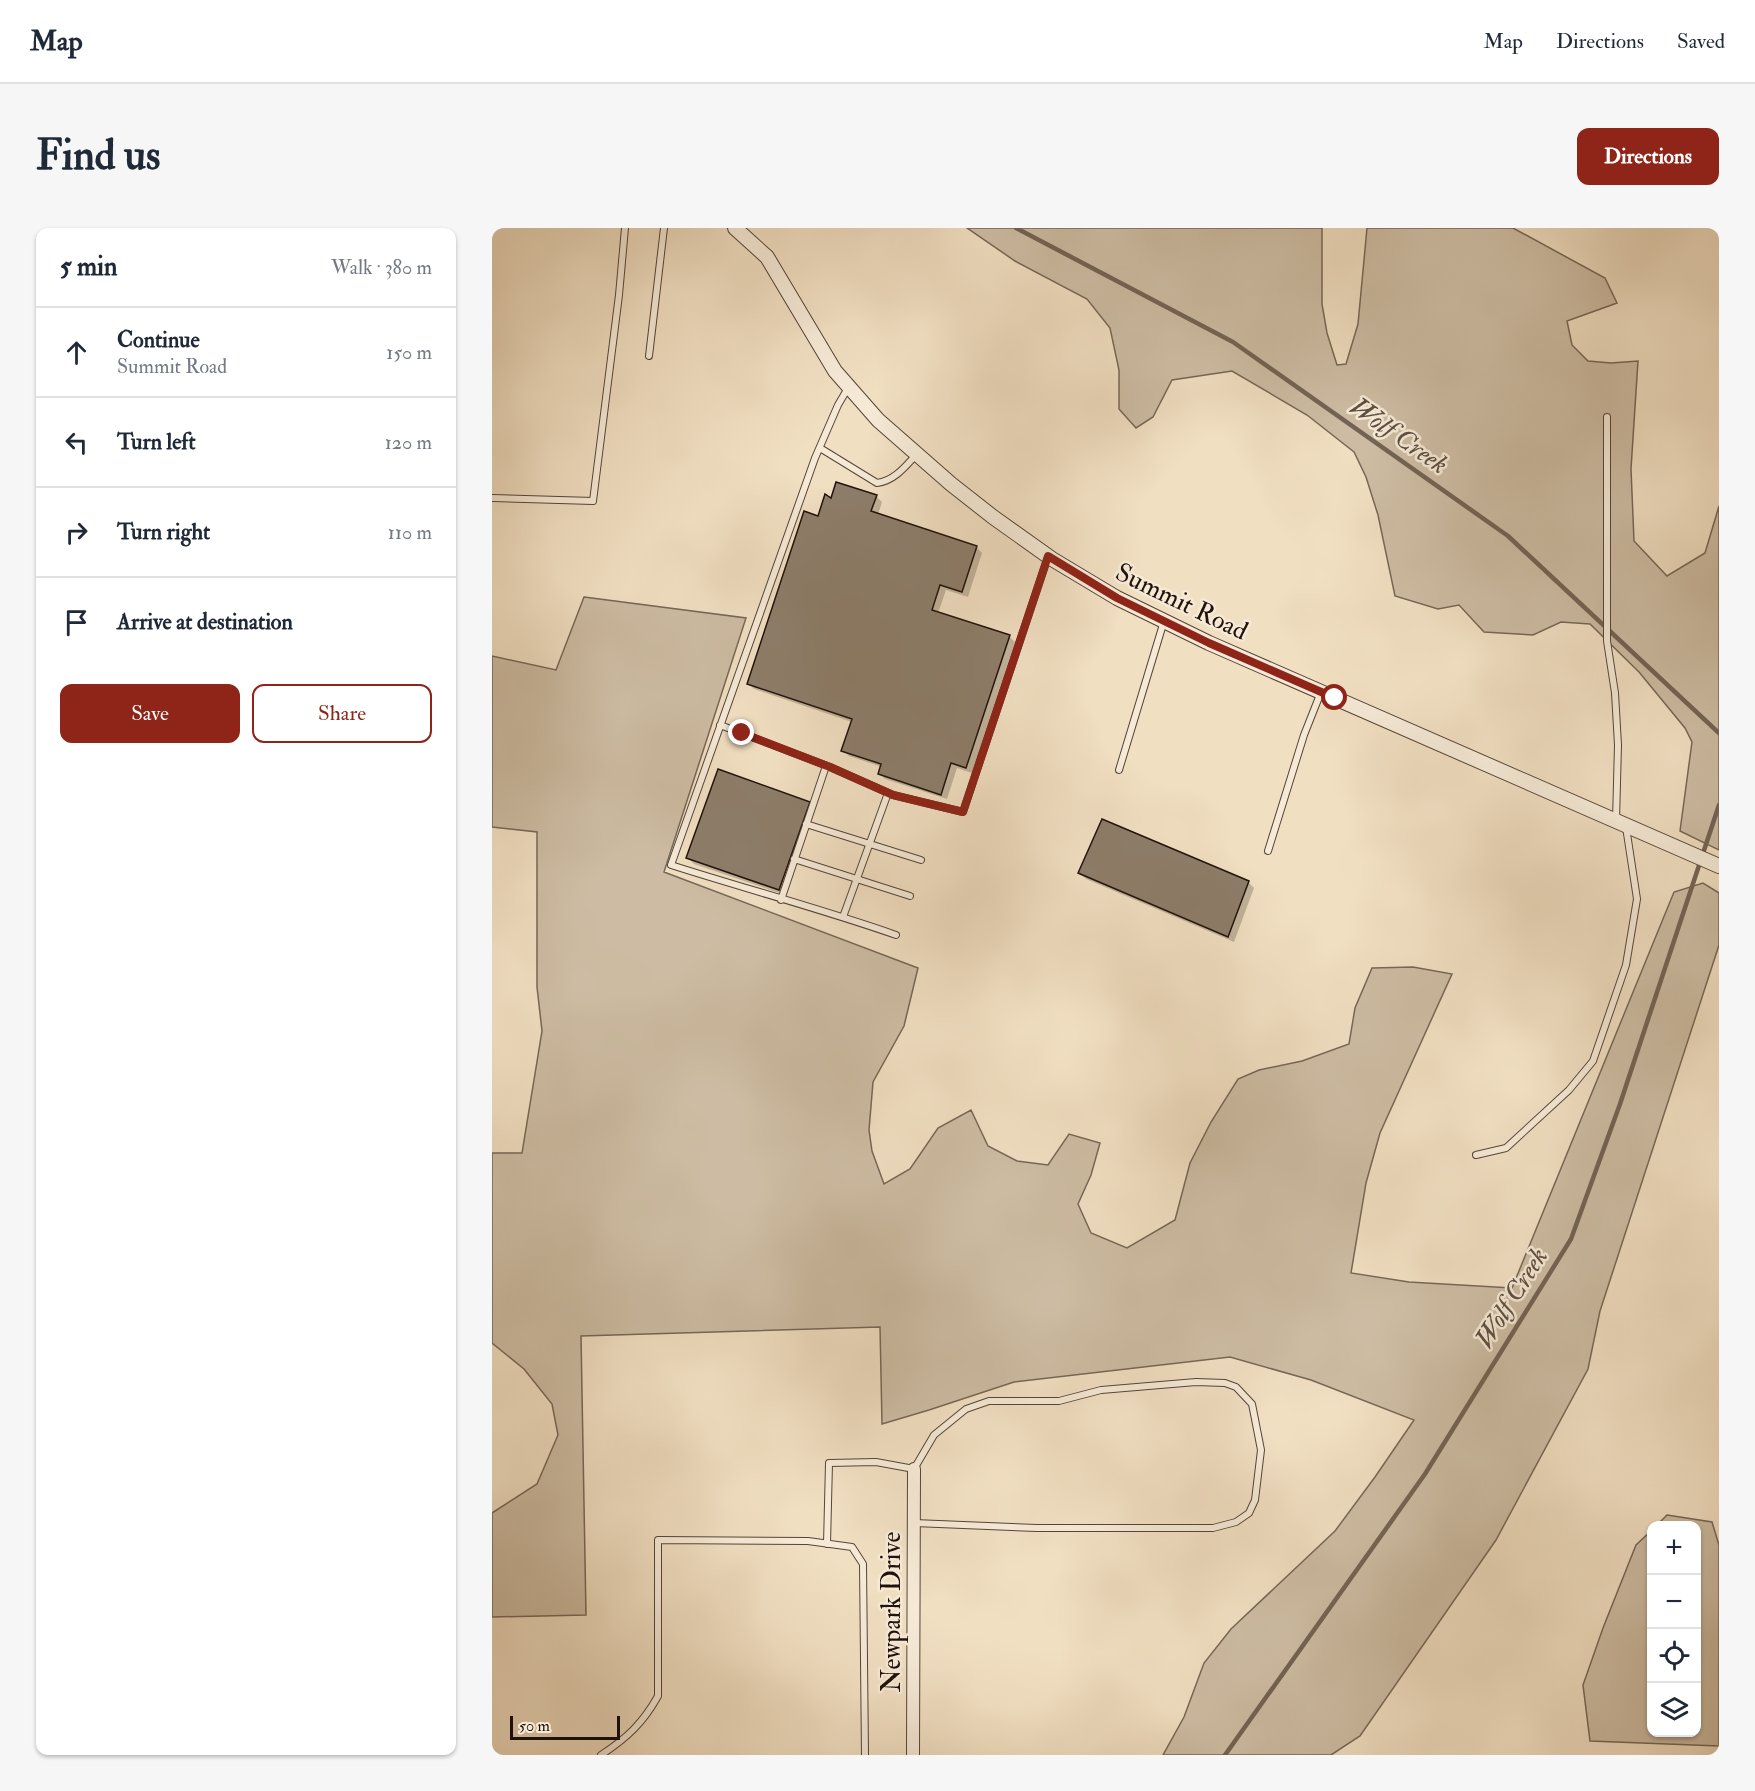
<!DOCTYPE html>
<meta charset="utf-8">
<style>
body{margin:0;font-family:"IM FELL Double Pica",serif;background:#f6f6f7;color:#1f2937}
.controls{position:absolute;right:18px;bottom:18px;display:grid;overflow:hidden;border-radius:12px;box-shadow:0 2px 4px #0004}
.controls button{width:54px;height:54px;display:grid;place-items:center;padding:0;border:0;border-bottom:2px solid #e0e1e3;background:#fff;color:#1f2937;font:30px sans-serif}
.scale{position:absolute;left:18px;bottom:15px;width:110px;box-sizing:border-box;padding-left:6px;border:3px solid #20120b;border-top:0;font-size:16px;line-height:21px;white-space:nowrap;color:#20120b;-webkit-text-stroke:4px #f6ead7;paint-order:stroke}
.stop{position:absolute;width:18px;height:18px;margin:-14px;border:4px solid #8f2418;border-radius:50%;background:#fff}
.stop.end{background:#8f2418;border-color:#fff;box-shadow:0 2px 6px #0008}
.list{margin:0;padding:0;list-style:none}
h2{display:flex;justify-content:space-between;align-items:center;height:78px;margin:0;padding:0 24px;font-size:26px}
h2 small{font-size:20px;font-weight:400;color:#747a83}
.list li{display:grid;grid-template-columns:39px 1fr auto;gap:18px;align-items:center;box-sizing:border-box;height:90px;padding:0 24px;border-top:2px solid #e0e1e3}
.list b{display:block;font-size:22px;white-space:nowrap}
.list p{margin:0;font-size:20px;white-space:nowrap;color:#747a83}
.list em{font-size:20px;font-style:normal;color:#747a83}
.actions{display:flex;gap:12px;padding:18px 24px}
.actions a{flex:1;padding:14px 0;border:2px solid #8f2418;border-radius:12px;text-align:center;font-size:21px;color:#8f2418}
.actions .main{background:#8f2418;color:#fff}
.icon{flex:none;width:33px;height:33px;fill:none;stroke:currentColor;stroke-width:2;stroke-linecap:round;stroke-linejoin:round}
.map{position:relative;flex:none;width:1227px;height:1527px;overflow:hidden;border-radius:12px}
header{display:flex;align-items:center;gap:36px;box-sizing:border-box;height:84px;padding:0 30px;background:#fff;border-bottom:2px solid #e0e1e3}
header strong{font-size:28px}
nav{display:flex;gap:33px;margin-inline-start:auto;font-size:21px}
.intro{display:flex;align-items:center;justify-content:space-between;box-sizing:border-box;height:144px;padding:0 36px}
h1{margin:0;font-size:42px}
.button{padding:15px 27px;border-radius:12px;background:#8f2418;color:#fff;font-size:21px;font-weight:700}
main{display:flex;gap:36px;padding:0 36px}
aside{flex:1;background:#fff;border-radius:12px;box-shadow:0 2px 4px #0004}
.map>svg:first-child{display:block}
.green{fill:#cdbca3;stroke:#766757;stroke-width:1.5}
.shadow{fill:#0003}
.lines{fill:none;stroke-linecap:round;stroke-linejoin:round}
.stream{stroke:#736354;stroke-width:4.5}
.building{fill:#8d7d6a;stroke:#20120b;stroke-width:1.5}
.service-casing{stroke:#544539;stroke-width:8}
.minor-casing{stroke:#544539;stroke-width:14}
.tertiary-casing{stroke:#544539;stroke-width:16}
.service{stroke:#f6ead7;stroke-width:6}
.minor{stroke:#f6ead7;stroke-width:12}
.tertiary{stroke:#f6ead7;stroke-width:14}
.route{stroke:#8f2418;stroke-width:8}
.labels{text-anchor:middle;stroke-width:5;stroke-linejoin:round;paint-order:stroke}
.street-label{font-size:26px;fill:#20120b;stroke:#f6ead7}
.water-label{font-size:27px;font-style:italic;fill:#5e4f41;stroke:#f6ead7}
</style>
<header>
<strong>Map</strong>
<nav><a>Map</a><a>Directions</a><a>Saved</a></nav>
</header>
<div class="intro"><h1>Find us</h1><a class="button">Directions</a></div>
<main>
<aside>
<h2>5 min<small>Walk · 380 m</small></h2>
<ul class="list">
<li><svg class="icon" aria-label="ahead" viewBox="0 0 24 24"><path d="M12 20V5M6 11l6-6 6 6"/></svg><div><b>Continue</b><p>Summit Road</p></div><em>150 m</em></li>
<li><svg class="icon" aria-label="left" viewBox="0 0 24 24"><path d="M17 20v-9H6M10 6l-5 5 5 5"/></svg><div><b>Turn left</b></div><em>120 m</em></li>
<li><svg class="icon" aria-label="right" viewBox="0 0 24 24"><path d="M7 20v-9h11M14 6l5 5-5 5"/></svg><div><b>Turn right</b></div><em>110 m</em></li>
<li><svg class="icon" aria-label="arrive" viewBox="0 0 24 24"><path d="M6 21V4h12l-3 4 3 4H6"/></svg><div><b>Arrive at destination</b></div></li>
</ul>
<div class="actions"><a class="main">Save</a><a>Share</a></div>
</aside>
<div class="map">
<svg width="1227" height="1527" viewBox="0 0 1227 1527">
<rect width="100%" height="100%" fill="#f1dfc2"/>
<filter id="stains"><feTurbulence type="fractalNoise" baseFrequency=".00333" numOctaves="4"/><feColorMatrix values="0 0 0 0 .2 0 0 0 0 .09 0 0 0 0 .02 0 0 0 .5 -.17"/></filter>
<radialGradient id="worn" r=".72"><stop offset=".6" stop-color="#630" stop-opacity="0"/><stop offset="1" stop-color="#630" stop-opacity=".3"/></radialGradient>
<path class="green" d="M475 0H830V76L835 105 845 137 854 136 866 96 875 0H1021L1113 50 1125 75 1075 93 1080 117 1096 133 1119 135 1146 133 1139 241 1142 313 1175 348 1213 325 1227 278V622L1188 603 1200 514 1193 500 1147 444 1098 396 1069 394 1041 407 992 404 967 377 946 381 903 368 886 287 874 249 862 224 815 187 740 143 680 152 661 189 644 200 627 181V142L618 100 595 71 523 33Z
M92 369 254 390 172 644 426 740 412 798 381 854 377 902 380 923 392 956 418 941 446 900 479 882 496 918 525 933 556 937 577 906 608 915 599 947 586 976 599 1005 635 1020 683 992 698 935 719 894 746 851 767 842 810 833 857 816 863 780 880 740 921 739 960 746 888 905 874 955 859 1045 917 1054 1020 1060 1182 664 1211 655 1227 665V717L1108 1083 1096 1141 1004 1312 868 1508 839 1527H671L692 1489 712 1435 739 1401 843 1303 883 1249 922 1192 819 1152 738 1129 522 1154 437 1182 390 1196 388 1099 89 1108 94 1387 0 1389V1285L45 1256 66 1207 60 1176 32 1141 0 1115V925H30L50 803 45 759V604L0 599V428L64 442Z
M1175 1287 1220 1294 1227 1317V1518L1098 1513 1091 1457 1111 1400 1144 1317 1159 1303 1160 1504H1204V1298L1165 1297Z"/>
<path class="shadow" d="M384 268 390 274 386 287 484 319 490 325 476 369 454 362 446 385 518 409 523 414 480 545 465 540 455 571 393 551 388 546 390 539 357 528 351 522 360 494 262 461 257 456 327 290 339 272Z
M317 576 323 581 293 667 202 636 196 630Z
M588 645 756 654 762 660 742 714 594 651Z"/>
<g class="lines">
<path class="stream" d="M524 0 741 114 1016 308 1227 505
M733 1527 933 1246 1079 1011 1128 876 1227 577"/>
</g>
<path class="building" d="M344 254 385 267 379 283 485 318 470 364 448 357 440 382 518 407 474 540 459 535 449 567 386 546 389 536 349 523 360 491 255 456 312 283 326 288 333 266 339 270Z
M226 541 318 574 287 662 194 630Z
M610 591 757 653 736 709 586 645Z"/>
<g class="lines">
<defs>
<path id="service" d="M157 128 172 0
M356 160 346 177 323 230 179 637C254 661 330 681 404 707
M1115 189V413L1123 465 1126 517 1124 593
M328 220 385 255C402 253 413 239 424 227
M0 270 101 273 127 67 133 0
M228 497 338 539 401 567 471 584 556 329
M627 542 672 393
M314 596 429 632
M776 623 812 507 829 464
M302 631 418 668
M289 672 334 538
M351 689 396 565
M984 927 1014 920 1077 862 1101 833 1134 737 1145 671 1134 599
M335 1316 337 1235 384 1234 422 1241 442 1207 474 1181 497 1173H567L609 1162 704 1154 733 1155 744 1159 760 1176 769 1222 763 1272 757 1285 744 1294 721 1300H545L422 1295
M109 1527C135 1510 151 1495 166 1468V1312L316 1313 360 1319 371 1336 373 1527"/>
<path id="minor" d="M421 1527 422 1241"/>
<path id="tertiary" d="M243 0 275 29 343 143 386 192 459 256 501 289 560 331 625 370 717 415 1227 638"/>
</defs>
<use href="#service" class="service-casing"/>
<use href="#minor" class="minor-casing"/>
<use href="#tertiary" class="tertiary-casing"/>
<use href="#service" class="service"/>
<use href="#minor" class="minor"/>
<use href="#tertiary" class="tertiary"/>
</g>
<g class="lines">
<path class="route" d="M250 505 338 539 401 567 471 584 556 328 625 370 717 415 843 470"/>
</g>
<g class="labels">
<g class="street-label">
<text transform="translate(690 373) rotate(26)" y="9">Summit Road</text>
<text transform="translate(399 1384) rotate(-90)" y="9">Newpark Drive</text>
</g>
<g class="water-label">
<text transform="translate(907 207) rotate(35)" y="9">Wolf Creek</text>
<text transform="translate(1019 1070) rotate(-58)" y="9">Wolf Creek</text>
</g>
</g>
<rect width="100%" height="100%" filter="url(#stains)"/>
<rect width="100%" height="100%" fill="url(#worn)"/>
</svg>
<div class="controls">
<button>+</button>
<button>−</button>
<button><svg class="icon" aria-label="locate" viewBox="0 0 24 24"><circle cx="12" cy="12" r="6"/><path d="M12 2v4M12 18v4M2 12h4M18 12h4"/></svg></button>
<button><svg class="icon" aria-label="layers" viewBox="0 0 24 24"><path d="M12 4l9 5-9 5-9-5zM3 14l9 5 9-5"/></svg></button>
</div>
<div class="scale">50 m</div>
<div class="stop" style="left:843px;top:470px"></div>
<div class="stop end" style="left:250px;top:505px"></div>
</div>
</main>
